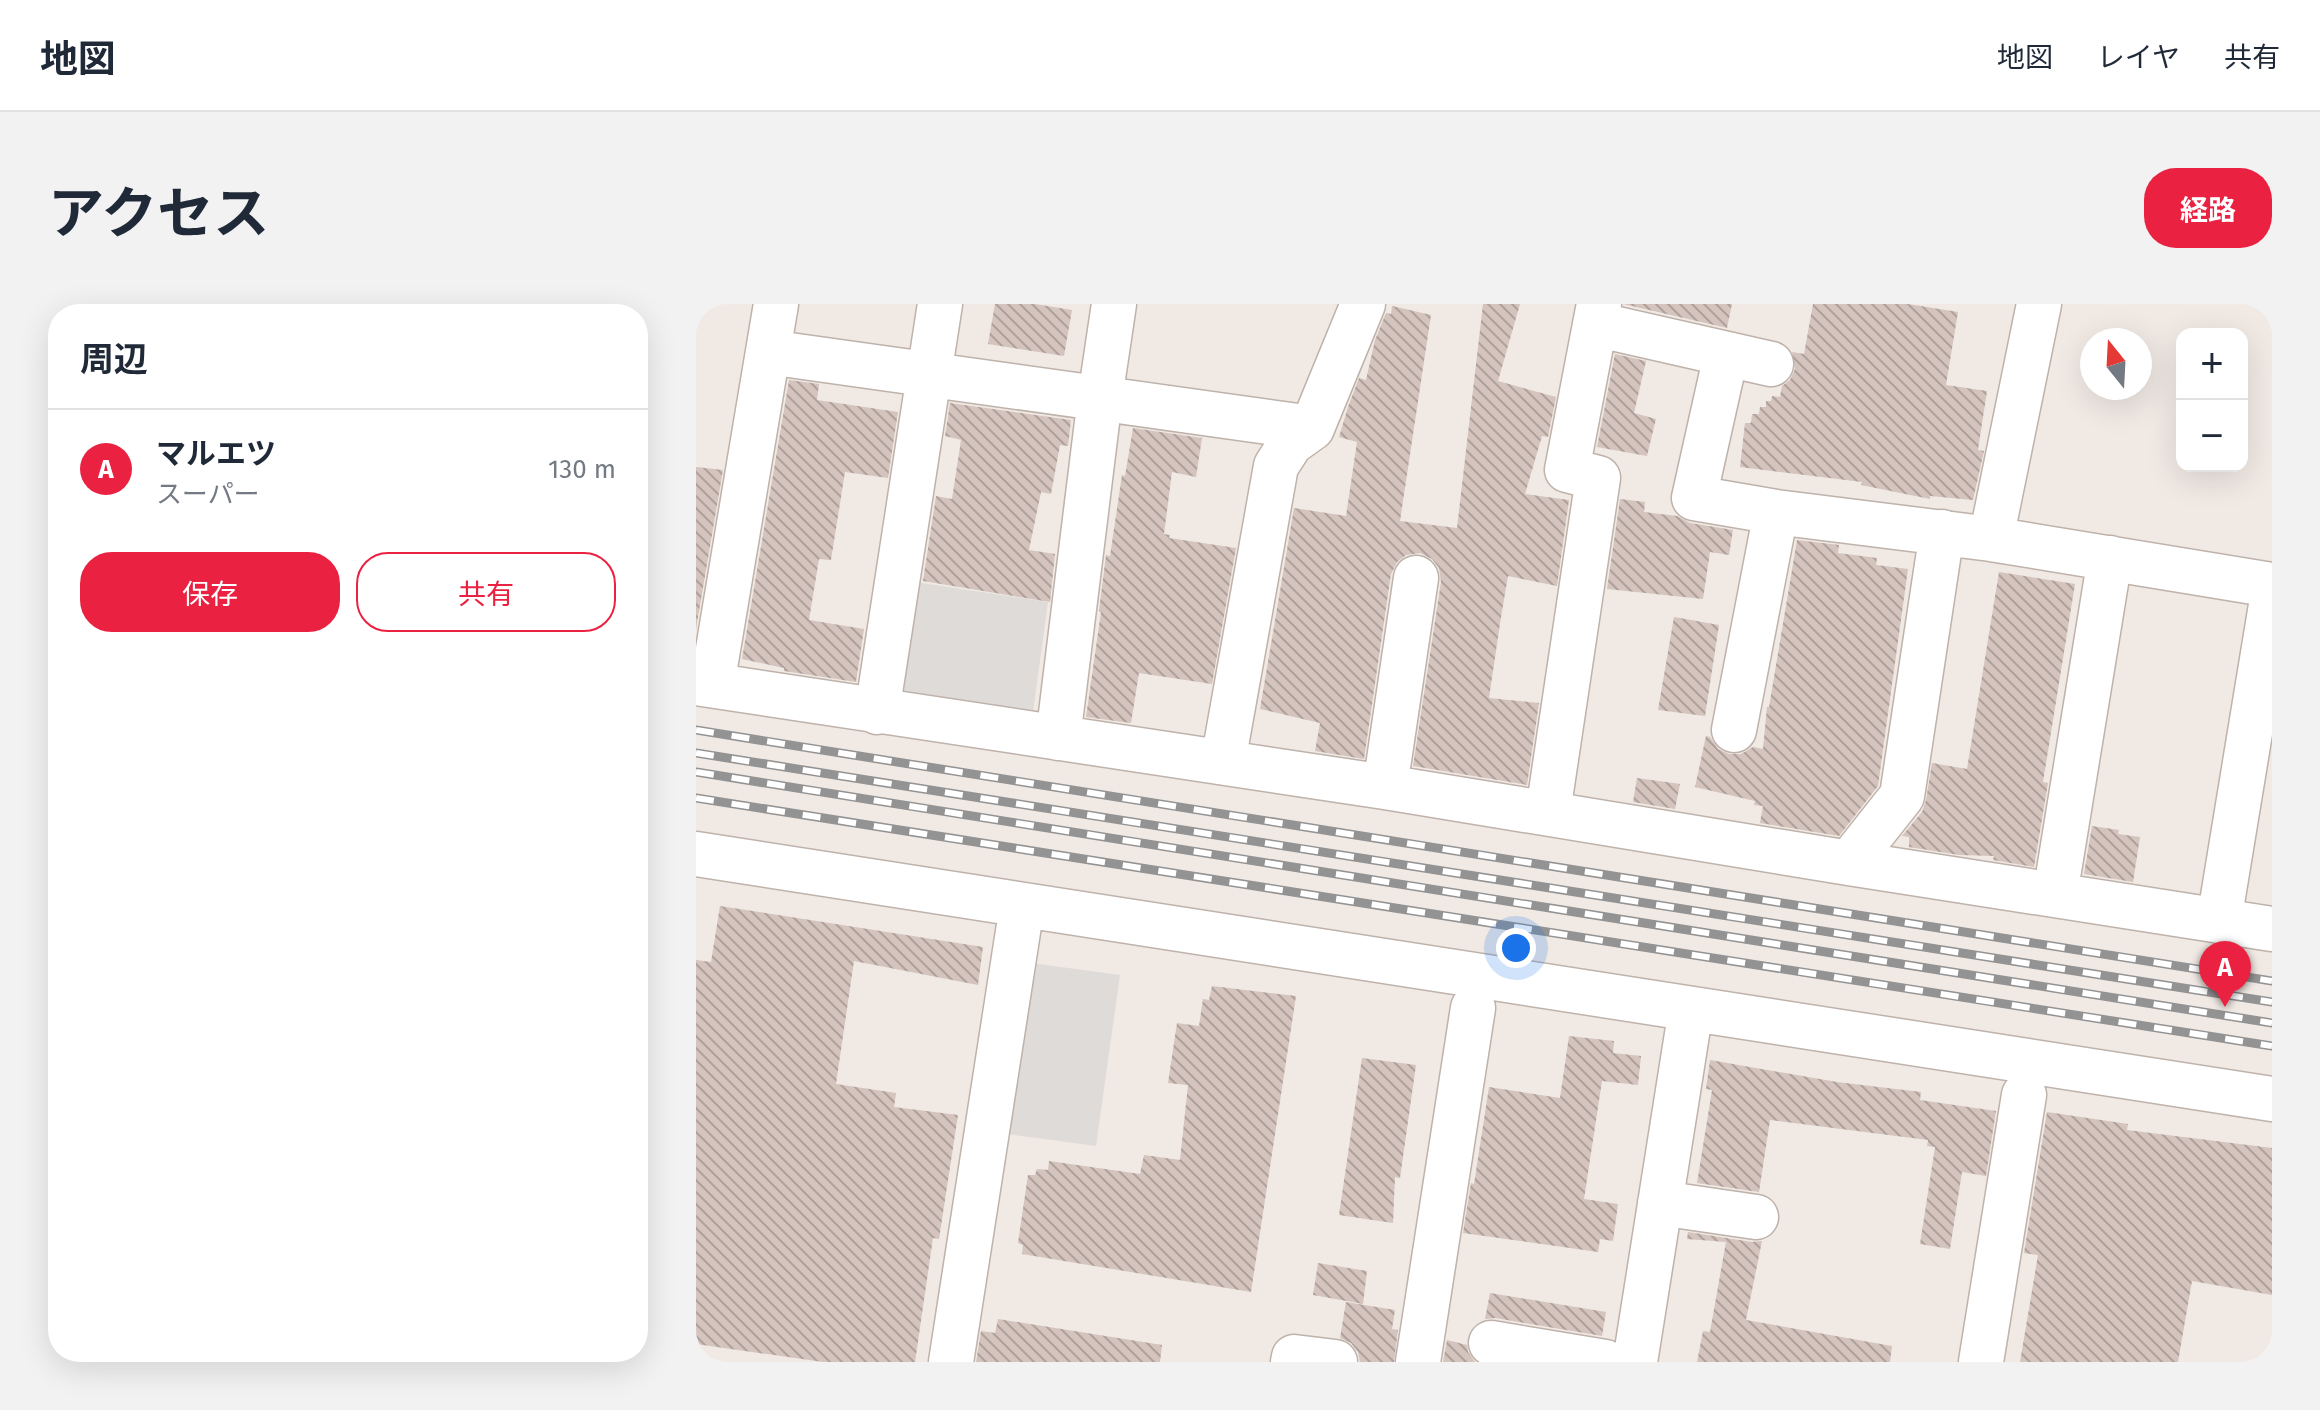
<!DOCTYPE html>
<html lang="ja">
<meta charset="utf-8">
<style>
body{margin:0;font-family:"Fira Sans","Noto Sans JP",sans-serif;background:#f2f2f3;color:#1f2937}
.controls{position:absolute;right:24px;top:24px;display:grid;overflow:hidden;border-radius:16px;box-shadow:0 8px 32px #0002}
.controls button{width:72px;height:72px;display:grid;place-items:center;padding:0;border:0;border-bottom:2px solid #e0e1e3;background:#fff;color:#1f2937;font:40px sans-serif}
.compass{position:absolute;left:1384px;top:24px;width:72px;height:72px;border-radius:50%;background:#fff;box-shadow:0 8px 32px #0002;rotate:342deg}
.you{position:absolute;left:820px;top:644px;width:28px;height:28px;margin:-20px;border:6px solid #fff;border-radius:50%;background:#1a73e8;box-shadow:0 0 0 12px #1a73e833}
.badge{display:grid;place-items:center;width:52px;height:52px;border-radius:50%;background:#eb2141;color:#fff;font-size:26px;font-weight:700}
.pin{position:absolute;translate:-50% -66px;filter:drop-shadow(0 2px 4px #0008)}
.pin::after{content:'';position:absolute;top:42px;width:28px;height:24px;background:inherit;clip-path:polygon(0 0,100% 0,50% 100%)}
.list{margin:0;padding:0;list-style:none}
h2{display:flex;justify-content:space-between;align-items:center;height:104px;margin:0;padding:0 32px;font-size:34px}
h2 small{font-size:26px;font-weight:400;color:#747a83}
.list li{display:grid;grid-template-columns:52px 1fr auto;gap:24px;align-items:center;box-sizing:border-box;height:120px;padding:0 32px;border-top:2px solid #e0e1e3}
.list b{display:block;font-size:30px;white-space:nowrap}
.list p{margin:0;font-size:26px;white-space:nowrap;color:#747a83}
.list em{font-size:26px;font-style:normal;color:#747a83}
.actions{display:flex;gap:16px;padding:24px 32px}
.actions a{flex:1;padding:18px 0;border:2px solid #eb2141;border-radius:32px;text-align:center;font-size:28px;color:#eb2141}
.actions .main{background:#eb2141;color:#fff}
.map{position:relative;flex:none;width:1576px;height:1058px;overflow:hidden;border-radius:32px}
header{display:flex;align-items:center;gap:48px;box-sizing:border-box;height:112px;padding:0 40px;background:#fff;border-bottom:2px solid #e0e1e3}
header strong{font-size:38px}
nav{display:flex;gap:44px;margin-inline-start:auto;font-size:28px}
.intro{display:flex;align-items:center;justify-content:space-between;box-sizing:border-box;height:192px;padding:0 48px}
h1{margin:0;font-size:56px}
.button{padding:20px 36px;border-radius:32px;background:#eb2141;color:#fff;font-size:28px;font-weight:700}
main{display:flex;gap:48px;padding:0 48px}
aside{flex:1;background:#fff;border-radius:32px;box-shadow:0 8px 32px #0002}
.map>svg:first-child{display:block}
.parking{fill:#dfdbd9}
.building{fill:url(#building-back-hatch)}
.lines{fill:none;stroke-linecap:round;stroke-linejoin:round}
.minor-casing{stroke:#beb2aa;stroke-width:47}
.minor{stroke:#fff;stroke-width:44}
.rail-casing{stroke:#939393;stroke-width:9}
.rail{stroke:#fff;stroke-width:6;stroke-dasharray:18;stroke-linecap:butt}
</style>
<header>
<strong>地図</strong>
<nav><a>地図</a><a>レイヤ</a><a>共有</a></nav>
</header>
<div class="intro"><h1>アクセス</h1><a class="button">経路</a></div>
<main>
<aside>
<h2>周辺<small></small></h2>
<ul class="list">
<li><span class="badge">A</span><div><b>マルエツ</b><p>スーパー</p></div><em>130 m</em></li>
</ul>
<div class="actions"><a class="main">保存</a><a>共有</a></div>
</aside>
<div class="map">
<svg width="1576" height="1058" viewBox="0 0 1576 1058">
<defs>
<pattern id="building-back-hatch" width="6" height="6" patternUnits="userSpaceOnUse" patternTransform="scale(2)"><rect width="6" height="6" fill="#d4c4bd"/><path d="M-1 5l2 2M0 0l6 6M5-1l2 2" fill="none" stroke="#aea09a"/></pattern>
</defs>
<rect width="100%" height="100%" fill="#f1e9e4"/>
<path class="parking" d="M219 278 352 298 336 415 200 395Z
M335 659 424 671 400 842 311 830Z"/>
<path class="building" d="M299 0H339L376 6 368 52 292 40Z
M787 0H824L802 77 860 93 852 133 846 132 829 190 873 196 861 282 812 272 805 313 793 394 843 399 831 481 717 462 745 278 743 264 736 255 724 249 710 251 701 258 695 270 668 455 619 447 624 419 564 405 598 204 650 212 661 138 643 133 652 103 663 74 670 76 679 36 690 9 695 10 696 2 735 11 704 217 761 224Z
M927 0H1036L1031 24Z
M1117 0H1212L1262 8 1250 81 1291 87 1282 146 1288 147 1277 196 1234 192V195L1165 181 1166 178 1044 163 1049 119H1055L1056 110H1063L1064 103H1070V97H1075L1076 92 1084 93 1086 82 1094 76 1099 65 1096 48 1108 50Z
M919 50 950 57 938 109 960 115 951 152 901 143Z
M93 76 123 80 121 96 202 108 192 174 149 168 135 256 123 255 113 316 168 325 160 378 88 367V364L46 355Z
M254 99 375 116 372 142 364 141 355 190 345 188 333 246 359 250 354 298 227 277 240 192 256 195 265 136 249 132Z
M437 124 506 134 500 173 476 168 468 230 474 231 473 234 540 244 516 380 443 369 435 419 390 413 405 308 403 307 410 251 414 252 426 171 429 172Z
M0 163 27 166 0 325Z
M924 195 949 198 948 208 981 212 994 219 1037 226 1033 251 1014 248 1007 295 911 285Z
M1101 236 1143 241 1142 249 1181 254 1180 261 1212 265 1182 482 1143 532 1064 519 1067 502 1058 501 1059 497 999 483 1010 432 1014 433 1022 445 1033 450H1045L1057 443 1067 445 1071 403H1073Z
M1303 268 1379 280 1347 478 1352 479 1338 563 1297 556 1298 552 1263 551 1213 543V533L1206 532 1226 508 1230 496 1236 459 1271 465Z
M978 313 1023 321 1009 412 962 406Z
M941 474 984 480 979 505 937 498Z
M1396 522 1423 526 1422 530 1444 533 1437 578 1388 570Z
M24 602 287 643 282 681 158 657 140 780 200 789 198 803 262 811 243 935 237 934 219 1058H127L0 1040V656L15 658Z
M516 682 600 692 555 988 326 950 327 941 322 939 332 871H339L341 865 352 866 353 857 444 870 448 851 484 856 492 781 472 779 481 719 503 722 507 695 513 696Z
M873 732 918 737 917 749 945 752 942 781 906 777 888 895 922 900 917 937 904 935 902 948 767 929 775 879 778 880 793 783 864 794Z
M666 754 720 761 704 874 699 873 697 919 643 911Z
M1014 756 1141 778 1225 788 1224 796 1300 807 1290 872 1266 868 1254 945 1224 940 1239 843 1231 842 1232 836 1074 816 1063 888 1001 879 1016 786 1010 785Z
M1351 808 1432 820 1431 826 1576 844V991L1496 977 1482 1058H1324L1342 951 1328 949Z
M992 928 1056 938 1066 937 1050 1016 1196 1042 1194 1058H1001L1007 1027 1014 1028 1030 938 991 935Z
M622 959 671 967 667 1000 617 991Z
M794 989 910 1008 906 1032 799 1014 789 1015Z
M650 998 699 1006 696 1025 702 1026 698 1058H664L662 1048 655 1039 644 1034Z
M302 1015 466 1041 464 1058H280L285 1027 299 1029Z
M751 1036 771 1041 772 1048 779 1058H747Z"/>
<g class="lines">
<defs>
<path id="minor" d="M899 20 1075 60
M72 48 616 124
M1030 51 998 194 1080 208
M1295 235 1343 0
M0 379 689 483 1153 559 1576 625
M16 381 80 0
M181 408 244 0
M1038 426 1080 208 1295 235 1576 281
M362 434 404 94 418 0
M527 458 580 162 595 139 616 124 667 0
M689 483 720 274
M852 508 902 174 871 166 903 0
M0 550 1576 795
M1153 559 1206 492 1246 228
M1359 591 1414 254
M1523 617 1576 295
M964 899 1060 913
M795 1039 909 1058
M255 1058 326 602
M597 1058 598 1053 639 1058
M722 1058 777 704
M939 1058 995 705
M1285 1058 1328 791"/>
</defs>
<use href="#minor" class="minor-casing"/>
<use href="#minor" class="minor"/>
<defs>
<path id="rail" d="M0 426 1576 677
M0 449 1576 698
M0 468 1576 719
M0 494 1576 742"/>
</defs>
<use href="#rail" class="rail-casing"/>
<use href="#rail" class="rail"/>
</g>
</svg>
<div class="controls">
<button>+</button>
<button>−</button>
</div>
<svg class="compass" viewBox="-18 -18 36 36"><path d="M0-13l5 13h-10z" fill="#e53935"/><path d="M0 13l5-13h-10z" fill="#747a83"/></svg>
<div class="you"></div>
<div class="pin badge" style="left:1529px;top:703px">A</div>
</div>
</main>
